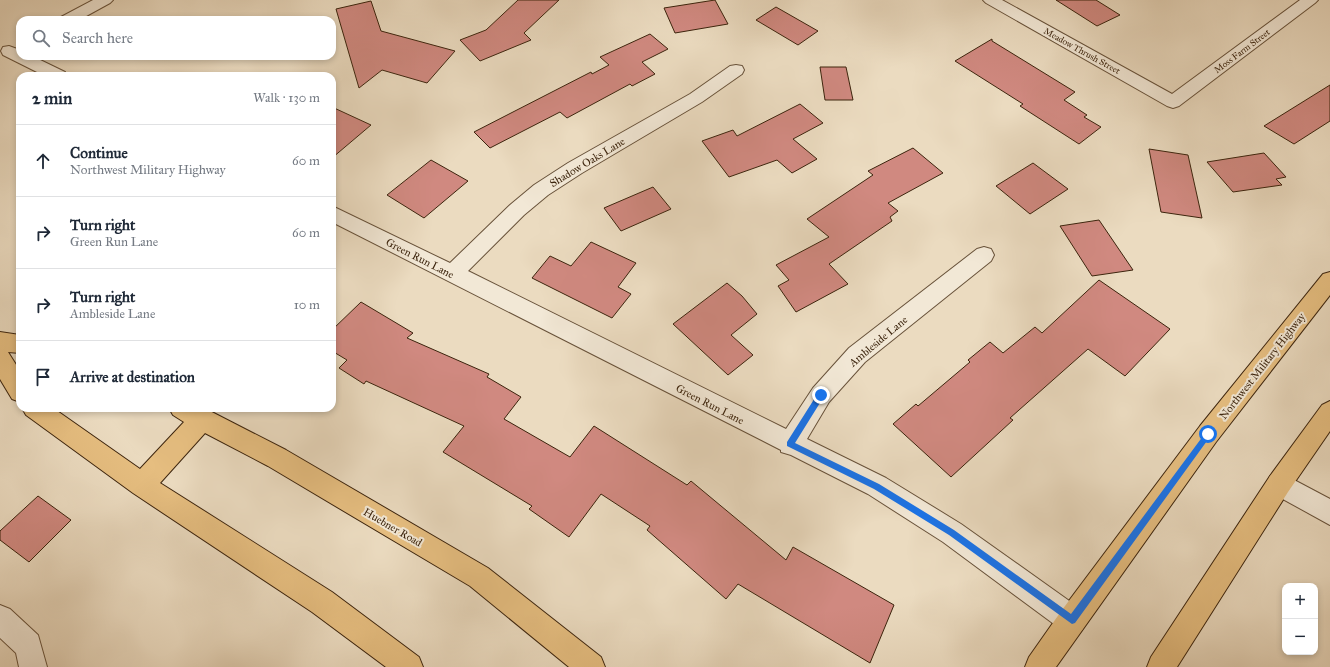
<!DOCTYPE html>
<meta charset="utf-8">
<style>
body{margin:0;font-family:"IM FELL Great Primer",serif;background:#f2f2f3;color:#1f2937}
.controls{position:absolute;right:12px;bottom:12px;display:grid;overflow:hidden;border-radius:8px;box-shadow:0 2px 6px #0003}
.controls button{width:36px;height:36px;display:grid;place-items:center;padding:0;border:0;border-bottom:1px solid #e0e1e3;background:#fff;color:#1f2937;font:20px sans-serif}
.stop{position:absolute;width:12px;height:12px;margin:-9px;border:3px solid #1a73e8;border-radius:50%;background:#fff}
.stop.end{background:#1a73e8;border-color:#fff;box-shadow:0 1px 4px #0008}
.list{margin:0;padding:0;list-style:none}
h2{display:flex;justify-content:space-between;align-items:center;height:52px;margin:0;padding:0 16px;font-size:17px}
h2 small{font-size:13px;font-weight:400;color:#747a83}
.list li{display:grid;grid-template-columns:26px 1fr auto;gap:12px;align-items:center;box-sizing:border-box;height:72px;padding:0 16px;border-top:1px solid #e0e1e3}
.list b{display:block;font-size:15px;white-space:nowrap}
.list p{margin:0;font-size:13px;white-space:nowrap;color:#747a83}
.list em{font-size:13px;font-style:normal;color:#747a83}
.icon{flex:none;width:22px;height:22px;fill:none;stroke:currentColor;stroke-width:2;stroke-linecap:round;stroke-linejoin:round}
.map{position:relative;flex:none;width:1330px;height:667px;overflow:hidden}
.search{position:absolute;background:#fff;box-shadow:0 2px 6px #0003;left:16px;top:16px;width:320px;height:44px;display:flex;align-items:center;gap:10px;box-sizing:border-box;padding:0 14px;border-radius:12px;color:#747a83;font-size:15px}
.panel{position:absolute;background:#fff;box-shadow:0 2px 6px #0003;left:16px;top:72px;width:320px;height:340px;border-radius:12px}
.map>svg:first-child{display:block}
.building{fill:#d08980;stroke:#3c240d}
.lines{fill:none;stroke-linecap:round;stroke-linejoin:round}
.minor-casing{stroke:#68523a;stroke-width:2}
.major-casing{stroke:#3c240d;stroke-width:2}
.minor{fill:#f2e8d6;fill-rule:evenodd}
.major{fill:#e6be80;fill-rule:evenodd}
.route{fill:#1a73e8}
.labels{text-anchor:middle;stroke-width:4;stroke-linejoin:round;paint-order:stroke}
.far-street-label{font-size:9px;fill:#3c240d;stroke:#f2e8d6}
.street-label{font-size:11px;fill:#3c240d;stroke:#f2e8d6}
</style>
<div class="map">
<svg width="1330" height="667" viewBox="0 0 1330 667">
<rect width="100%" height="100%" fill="#ebdbc0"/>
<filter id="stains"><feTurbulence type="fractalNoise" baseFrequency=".005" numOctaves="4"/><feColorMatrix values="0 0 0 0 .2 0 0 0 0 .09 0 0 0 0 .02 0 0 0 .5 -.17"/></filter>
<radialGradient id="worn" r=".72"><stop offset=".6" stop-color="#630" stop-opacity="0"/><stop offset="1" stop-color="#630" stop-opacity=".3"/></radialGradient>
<path class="building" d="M518 0H559L524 33 531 40 480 61 460 40 486 30Z
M715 0 728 24 675 33 664 8Z
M1056 0H1096L1120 15 1097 26Z
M371 1 381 31 455 51 427 83 382 70 359 88 336 9Z
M776 7 818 31 798 45 756 20Z
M650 34 668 49 642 62 655 74 632 86 630 84 567 118 560 112 490 148 474 132 591 72 592 74 609 65 600 57Z
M992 39V41L1075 92 1064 100 1087 115 1084 117 1101 127 1079 144 1020 106 1023 104 955 61Z
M820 67H846L853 100H825Z
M1330 85V121L1294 144 1264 126Z
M800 104 823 123 793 139 817 159 792 173 777 160 729 177 702 141 733 130 737 136Z
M332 107 371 125 332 158Z
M913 148 943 173 888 203 898 211 890 217 892 221 829 264 848 284 796 312 778 286 789 280 776 265 829 237 807 219 873 175 868 171Z
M1149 149 1188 155 1202 218 1161 212Z
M1264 153 1286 177 1276 179 1282 185 1233 192 1207 162Z
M431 160 468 181 424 218 387 195Z
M1033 163 1068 189 1030 214 996 186Z
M653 187 671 209 621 231 604 208Z
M1099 220 1133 270 1092 276 1060 226Z
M591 242 636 263 618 287 631 294 612 318 532 278 550 256 571 266Z
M1099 280 1170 329 1125 376 1088 349 1010 418 1013 420 951 477 893 424 916 404 918 406 970 362 968 360 990 342 1003 353 1035 327 1042 333Z
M727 283 742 296 757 314 731 335 753 355 728 375 673 324Z
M361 302 413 333 407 338 489 374 487 377 521 397 504 419 570 457 594 426 687 485 691 481 786 560 793 547 894 605 870 663 738 584 726 599 647 530 650 526 601 494 569 537 529 509 532 506 443 452 464 426 366 381 364 384 339 368 347 360 332 351V330Z
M38 496 71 520 29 562 0 540V531Z"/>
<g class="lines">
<defs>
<path id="minor" d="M93 0H113L110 3 79 20H59L61 17Z
M983 0H1002L1172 94 1300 0H1318L1315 3 1179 106 1173 108 1167 106 986 3Z
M9 46 20 50V56H32L65 72 67 76H45L3 55 1 51 3 47Z
M736 65 742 66 744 70 742 74 702 102 582 173 548 195 524 215 468 271 786 429 813 388 849 348 977 249 984 247 991 249 994 255 991 261 865 362 829 402 807 439 886 478 961 524 1082 610 1086 620 1082 630 1072 634 1062 630 943 542 868 494 791 455 781 452V450L332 222V206L450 263 510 205 534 185 568 163 690 94 730 66Z
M1279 472 1330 499V525L1270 492 1267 484 1270 476Z
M0 605 10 609 38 635 47 667H19L16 653 0 638Z"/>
<path id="major" d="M1330 272V295L1216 442 1056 667H1025L1029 657 1062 610 1200 426 1323 274Z
M0 332 20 335V353L8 352 20 371V402L12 399 0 379Z
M1330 401V431L1288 492 1177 667H1147L1151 657 1270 476 1322 405Z
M22 408H53L140 469 184 422 173 415 169 408H204L286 450 488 568 601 657 605 667H569L470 586 268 466 205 433 160 483 332 592 419 657 423 667H386L312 612 133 493 26 415Z"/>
</defs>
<use href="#minor" class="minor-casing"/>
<use href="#major" class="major-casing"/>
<use href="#minor" class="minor"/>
<use href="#major" class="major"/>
</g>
<path class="route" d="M821 392 823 393V398L795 443 879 484 954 530 1071 614 1206 432 1208 431 1212 434 1075 623 1072 624 949 535 874 489 787 446V442L818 393Z"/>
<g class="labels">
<g class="far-street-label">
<text transform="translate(1082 51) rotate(29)" y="3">Meadow Thrush Street</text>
<text transform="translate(1242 51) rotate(-37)" y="3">Moss Farm Street</text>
</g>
<g class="street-label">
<text transform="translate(587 162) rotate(-31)" y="4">Shadow Oaks Lane</text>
<text transform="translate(420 258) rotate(27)" y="4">Green Run Lane</text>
<text transform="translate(878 341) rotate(-40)" y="4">Ambleside Lane</text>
<text transform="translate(1262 366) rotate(-52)" y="4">Northwest Military Highway</text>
<text transform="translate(710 404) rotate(27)" y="4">Green Run Lane</text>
<text transform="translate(393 527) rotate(30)" y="4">Huebner Road</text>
</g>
</g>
<rect width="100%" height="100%" filter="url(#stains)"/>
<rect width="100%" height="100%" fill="url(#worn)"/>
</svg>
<div class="controls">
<button>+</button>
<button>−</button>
</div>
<div class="stop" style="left:1208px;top:434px"></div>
<div class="stop end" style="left:821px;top:395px"></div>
<div class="search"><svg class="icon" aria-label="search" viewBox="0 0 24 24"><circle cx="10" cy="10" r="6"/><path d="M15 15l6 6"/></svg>Search here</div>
<section class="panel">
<h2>2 min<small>Walk · 130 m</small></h2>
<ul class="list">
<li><svg class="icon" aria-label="ahead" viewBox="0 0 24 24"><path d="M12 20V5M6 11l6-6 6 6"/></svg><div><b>Continue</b><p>Northwest Military Highway</p></div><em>60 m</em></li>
<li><svg class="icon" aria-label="right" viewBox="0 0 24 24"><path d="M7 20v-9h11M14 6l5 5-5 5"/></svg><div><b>Turn right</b><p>Green Run Lane</p></div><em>60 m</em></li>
<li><svg class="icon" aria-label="right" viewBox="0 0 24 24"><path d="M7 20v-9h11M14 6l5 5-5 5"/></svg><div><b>Turn right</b><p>Ambleside Lane</p></div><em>10 m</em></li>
<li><svg class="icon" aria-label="arrive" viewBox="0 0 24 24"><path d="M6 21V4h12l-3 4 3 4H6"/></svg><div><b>Arrive at destination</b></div></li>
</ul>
</section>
</div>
